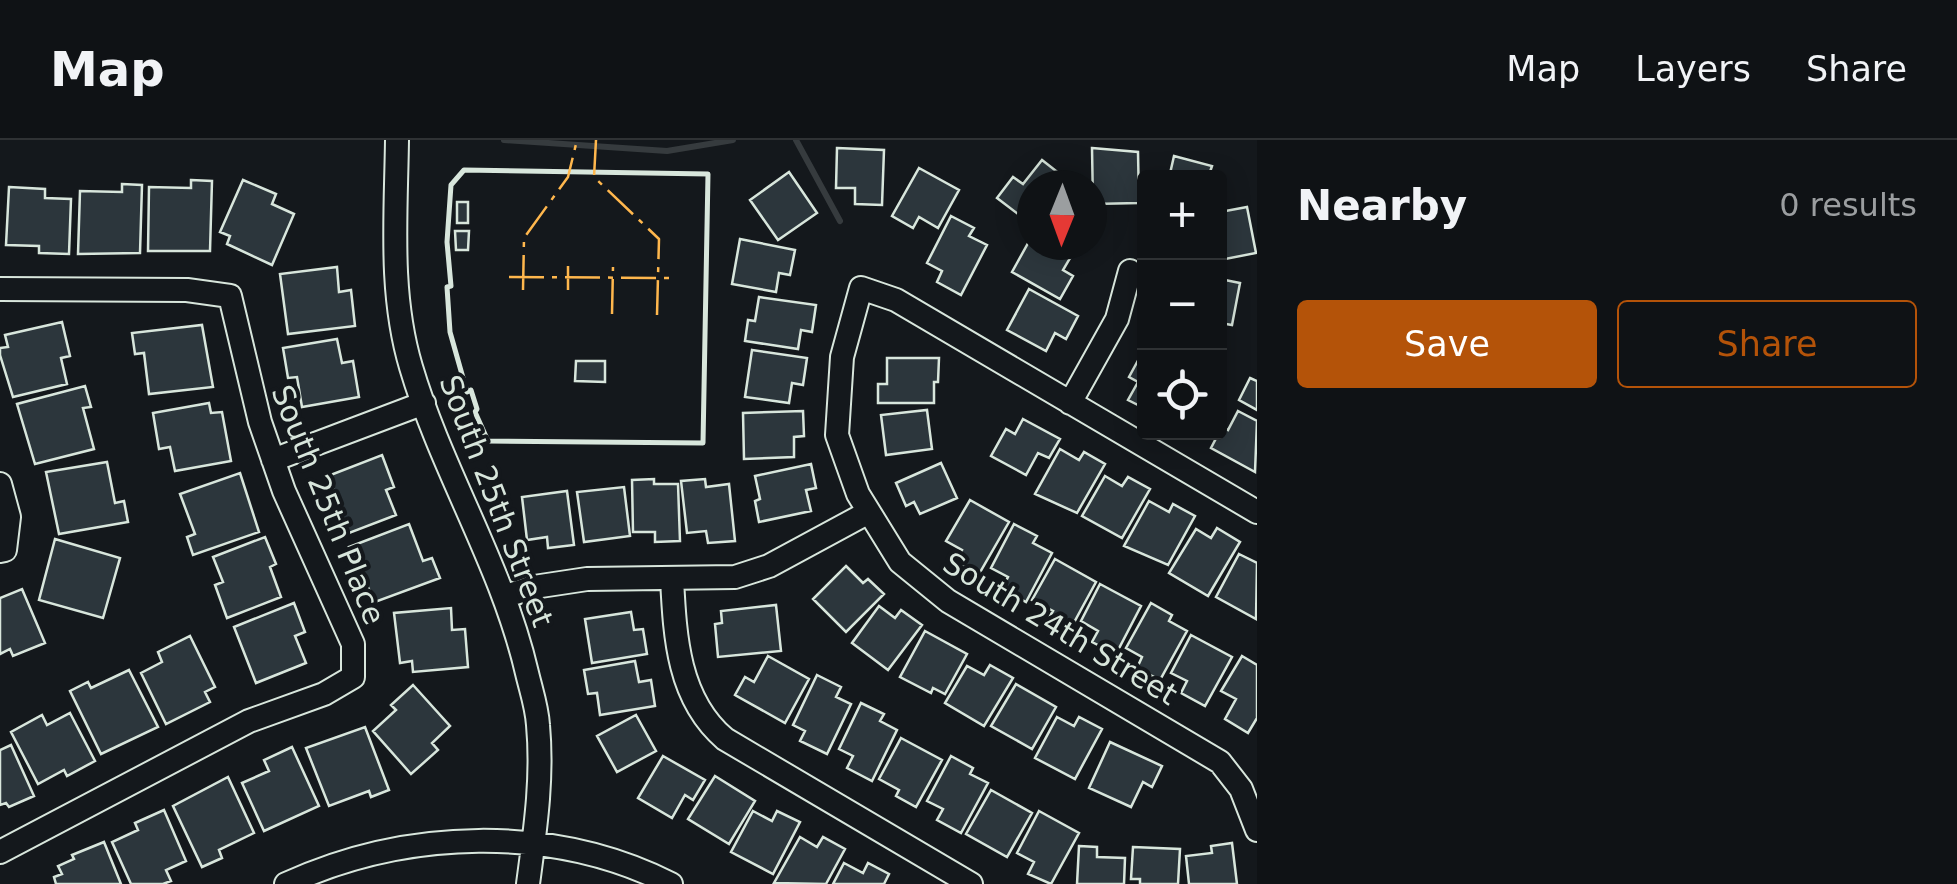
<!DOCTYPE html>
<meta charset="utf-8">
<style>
body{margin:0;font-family:"DejaVu Sans",sans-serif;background:#181b1e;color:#f1f3f6}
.controls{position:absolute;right:30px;top:30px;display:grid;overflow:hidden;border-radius:10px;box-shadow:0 5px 25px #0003}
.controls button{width:90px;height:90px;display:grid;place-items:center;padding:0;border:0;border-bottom:2px solid #2f3234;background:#0f1215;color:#f1f3f6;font:50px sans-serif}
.compass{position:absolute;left:1017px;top:30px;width:90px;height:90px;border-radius:50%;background:#0f1215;box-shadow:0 5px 25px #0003;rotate:181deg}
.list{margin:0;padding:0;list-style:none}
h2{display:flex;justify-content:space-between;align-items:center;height:130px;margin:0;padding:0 40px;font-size:42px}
h2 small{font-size:32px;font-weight:400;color:#9b9ea0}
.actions{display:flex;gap:20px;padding:30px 40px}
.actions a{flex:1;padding:22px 0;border:2px solid #b45309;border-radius:10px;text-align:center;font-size:35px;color:#b45309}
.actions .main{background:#b45309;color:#fff}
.icon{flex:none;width:55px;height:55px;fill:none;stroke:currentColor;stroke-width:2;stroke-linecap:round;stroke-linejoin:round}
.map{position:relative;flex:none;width:1257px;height:744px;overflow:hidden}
header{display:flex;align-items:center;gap:60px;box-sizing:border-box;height:140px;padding:0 50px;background:#0f1215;border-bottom:2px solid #2f3234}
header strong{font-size:48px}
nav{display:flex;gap:55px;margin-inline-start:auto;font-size:35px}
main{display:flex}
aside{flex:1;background:#0f1215}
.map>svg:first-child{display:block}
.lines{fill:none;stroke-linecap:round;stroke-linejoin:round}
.stream{stroke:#363b3e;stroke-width:6}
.building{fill:#2c363c;stroke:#d8e6dc;stroke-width:2.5}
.minor-casing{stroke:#d8e6dc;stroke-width:26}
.minor{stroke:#14181c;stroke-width:22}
.wall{stroke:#d8e6dc;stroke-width:5}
.power{stroke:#ffb74d;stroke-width:2.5;stroke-dasharray:35 8 5 8;stroke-linecap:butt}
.labels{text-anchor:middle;stroke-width:8;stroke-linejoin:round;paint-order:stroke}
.street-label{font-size:30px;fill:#d8e6dc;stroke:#14181c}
</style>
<header>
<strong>Map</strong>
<nav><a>Map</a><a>Layers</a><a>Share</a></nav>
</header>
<main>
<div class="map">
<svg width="1257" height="744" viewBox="0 0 1257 744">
<rect width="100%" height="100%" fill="#14181c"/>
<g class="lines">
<path class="stream" d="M504 0 667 11 733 0
M796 0 840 81"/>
</g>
<path class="building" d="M837 8 884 10 882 65 855 64V48H836Z
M1092 8 1138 12 1139 63 1093 64Z
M1174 16 1212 26 1208 38H1169Z
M1042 20 1074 45H1032V69L1026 64 1018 74 997 58 1013 37 1023 44Z
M919 28 959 50 938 88 919 77 913 88 892 76Z
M789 32 817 73 778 100 750 60Z
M191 40 212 41 210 111H148L149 47 191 48Z
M243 40 276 54 272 64 294 74 272 125 227 104 230 96 220 92Z
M122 44 142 45 140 113 78 114 80 51 122 52Z
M9 47 45 49V58L71 59 69 114 39 113V106L6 105Z
M457 62H468V83H457Z
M1247 67 1256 113 1220 120V72Z
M951 76 974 88 969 96 987 105 961 155 937 142 942 131 927 123Z
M455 91H469L468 110H456Z
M1032 96V105H1058L1073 113 1063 130 1073 136 1060 159 1012 132Z
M740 99 795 110 790 135 779 133 776 152 732 144Z
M337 127 339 152 351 150 355 186 288 194 280 134Z
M1220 139 1240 143 1232 185 1220 183Z
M1029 149 1078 176 1066 199 1055 193 1046 211 1007 190Z
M759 157 816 165 812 192 801 190 798 209 745 201 748 180 755 181Z
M62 182 70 216 61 218 67 244 13 257 0 215V208L8 207 5 195Z
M202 185 213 247 149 254 144 213 135 214 132 193Z
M337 199 342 223 353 221 359 257 302 267 297 237 288 238 283 208Z
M752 210 807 218 803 245 792 243 789 263 745 257Z
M1141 215 1144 217V268L1128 260 1138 242 1129 237Z
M887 218H939L938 242H934V263H878V244H887Z
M576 221H605V242L575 241Z
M1250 238 1257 241V270L1239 260Z
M85 246 91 267 83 268 94 309 35 324 17 264Z
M209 263 211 273 222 272 231 321 175 331 170 307 159 309 153 273Z
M927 270 932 309 886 315 881 275Z
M803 271 804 296 794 297V317L744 319 743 273Z
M1238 271 1257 281 1255 332 1211 308 1222 287 1228 290Z
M1023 279 1060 299 1049 318 1038 313 1026 335 991 316 1006 289 1015 294Z
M1060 309 1079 320 1084 312 1105 324 1077 373 1035 354Z
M382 315 394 347 386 350 396 375 344 395 334 368 340 366 328 336Z
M107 322 115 363 124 361 128 382 59 394 46 332Z
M941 323 957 358 920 374 914 362 906 366 896 343Z
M811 324 816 348 806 350 811 371 759 382 755 361 760 359 755 336Z
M240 333 259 392 193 415 187 397 195 394 180 354Z
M1105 336 1122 346 1128 337 1150 349 1122 398 1082 376Z
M654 339V344H678L680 401 655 402V392H633L632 340Z
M705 339 706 347 729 344 735 401 708 403 706 391 687 393 681 341Z
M624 347 630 396 584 402 577 352Z
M567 351 574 405 548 408 547 397 527 400 522 357Z
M970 360 1009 382 979 434 956 421 962 410 946 401Z
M1149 361 1169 372 1173 364 1195 376 1168 425 1124 406Z
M409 384 423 421 432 418 440 438 375 462 349 407Z
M1014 384 1037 396 1033 403 1052 413 1026 462 1002 449 1008 437 991 428Z
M1217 388 1240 402 1208 456 1169 433 1196 389 1211 398Z
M265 397 276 424 270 427 281 457 227 478 215 445 223 442 213 417Z
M55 399 120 418 103 478 39 460Z
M1239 414 1257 423 1256 479 1216 457Z
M1055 419 1096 442 1071 488 1050 476 1053 471 1032 460Z
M846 426 863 443 868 439 884 454 846 492 813 459Z
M1100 444 1141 466 1116 514 1092 502 1098 491 1081 481Z
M22 449 45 503 13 516 10 509 0 514V458Z
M294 463 305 492 295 496 306 523 256 543 234 487Z
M1151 463 1172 475 1169 481 1187 491 1160 540 1137 528 1142 517 1126 508Z
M776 465 781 511 718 517 715 484 722 483 721 471Z
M879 466 895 478 901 470 922 485 888 530 852 503Z
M451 468 452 490 465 489 468 527 413 532 412 521 400 523 394 473Z
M631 472 634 490 643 489 647 514 592 523 585 479Z
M925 491 967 514 945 554 933 548 931 553 900 537Z
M1191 495 1232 517 1205 566 1181 553 1187 541 1171 533Z
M190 496 215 547 205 552 210 562 166 584 141 533 162 522 158 512Z
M768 516 809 539 785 583 735 555 745 537 754 542Z
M1242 516 1257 525V578L1248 593 1225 579 1236 559 1221 551Z
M635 521 639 542 651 540 655 566 600 575 597 553 588 554 584 530Z
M990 525 1013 538 984 586 945 563 967 526 984 535Z
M129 530 158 587 101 614 70 551 88 542 91 548Z
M817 535 841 547 836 557 851 564 827 614 800 601 805 591 793 585Z
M1016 544 1056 567 1032 609 991 586Z
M413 545 450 586 432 603 438 610 411 634 373 591 396 570 391 565Z
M861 563 884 574 880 581 897 590 872 641 847 628 853 616 839 609Z
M70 573 95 621 67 636 64 630 38 644 11 592 42 575 47 585Z
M636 575 656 611 617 632 597 596Z
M1057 577 1074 586 1079 577 1102 589 1075 639 1035 618Z
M365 587 389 650 371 657 369 651 329 666 306 608Z
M901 598 942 620 916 667 896 656 899 650 879 639Z
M1110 602 1162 626 1152 647 1143 642 1131 667 1089 648Z
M11 605 34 656 9 667 6 663 0 665V610Z
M292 607 319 666 264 691 242 643 269 631 264 620Z
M663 616 705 640 693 660 685 655 672 678 638 658Z
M951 616 973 628 970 634 988 643 961 693 937 680 943 669 927 661Z
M715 636 755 661 729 704 688 679Z
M228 637 254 693 219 710 222 718 202 727 173 666Z
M991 650 1032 673 1007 717 966 694Z
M164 670 186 721 166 730 171 741 163 744H131L112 702 138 690 135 683Z
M753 671 772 681 777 671 800 682 773 734 731 712Z
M1039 671 1079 693 1051 744 1028 734 1034 722 1017 713Z
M800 697 817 707 823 697 845 709 826 744 774 743Z
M104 702 121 744H56L54 737 62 734 58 726 74 719 72 715Z
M1232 703 1237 744H1189L1186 716 1212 713 1211 706Z
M1079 706 1097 707V717L1125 718 1124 744H1077Z
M1133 707 1180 709 1178 744H1140V739H1131Z
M844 723 863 733 868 723 889 734 884 744H833Z"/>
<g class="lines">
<defs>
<path id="minor" d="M397 0C396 75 389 154 411 227 442 332 502 425 527 533 531 550 537 567 538 585 543 639 535 691 528 744
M0 149 187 150 230 156 260 282 284 351 353 504V537L324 554 249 581 0 712
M1070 263 1117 179 1130 131
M273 320 424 263
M0 344 9 377 5 410 0 411
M1257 372 896 160 861 148 842 217 837 295 858 354 900 422 948 461 1220 622 1241 649 1257 690
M672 439C675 497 678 559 725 599L971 744
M506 456 534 447 587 439 735 437 769 426 867 373
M286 744C406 689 552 684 671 744"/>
</defs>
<use href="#minor" class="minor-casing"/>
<use href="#minor" class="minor"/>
<path class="wall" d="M464 30 708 34 703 303 488 301 475 272 477 269 471 250 467 252 450 192 447 147 451 146 447 102 451 45Z"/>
<path class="power" d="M596 0 594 37 659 99 657 175
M509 137 669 138
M523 150 524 98 568 37 577 0
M568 150V126
M612 174 613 127"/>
</g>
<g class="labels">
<g class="street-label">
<text transform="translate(496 361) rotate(69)" y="10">South 25th Street</text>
<text transform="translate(328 365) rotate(68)" y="10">South 25th Place</text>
<text transform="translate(1060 489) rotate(31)" y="10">South 24th Street</text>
</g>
</g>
</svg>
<div class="controls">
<button>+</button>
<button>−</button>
<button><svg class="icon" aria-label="locate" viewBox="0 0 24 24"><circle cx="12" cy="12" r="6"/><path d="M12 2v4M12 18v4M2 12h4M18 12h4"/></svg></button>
</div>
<svg class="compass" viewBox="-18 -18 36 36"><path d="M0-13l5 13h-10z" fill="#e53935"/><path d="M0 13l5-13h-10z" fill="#9b9ea0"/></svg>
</div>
<aside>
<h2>Nearby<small>0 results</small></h2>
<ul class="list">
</ul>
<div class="actions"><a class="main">Save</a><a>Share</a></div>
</aside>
</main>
